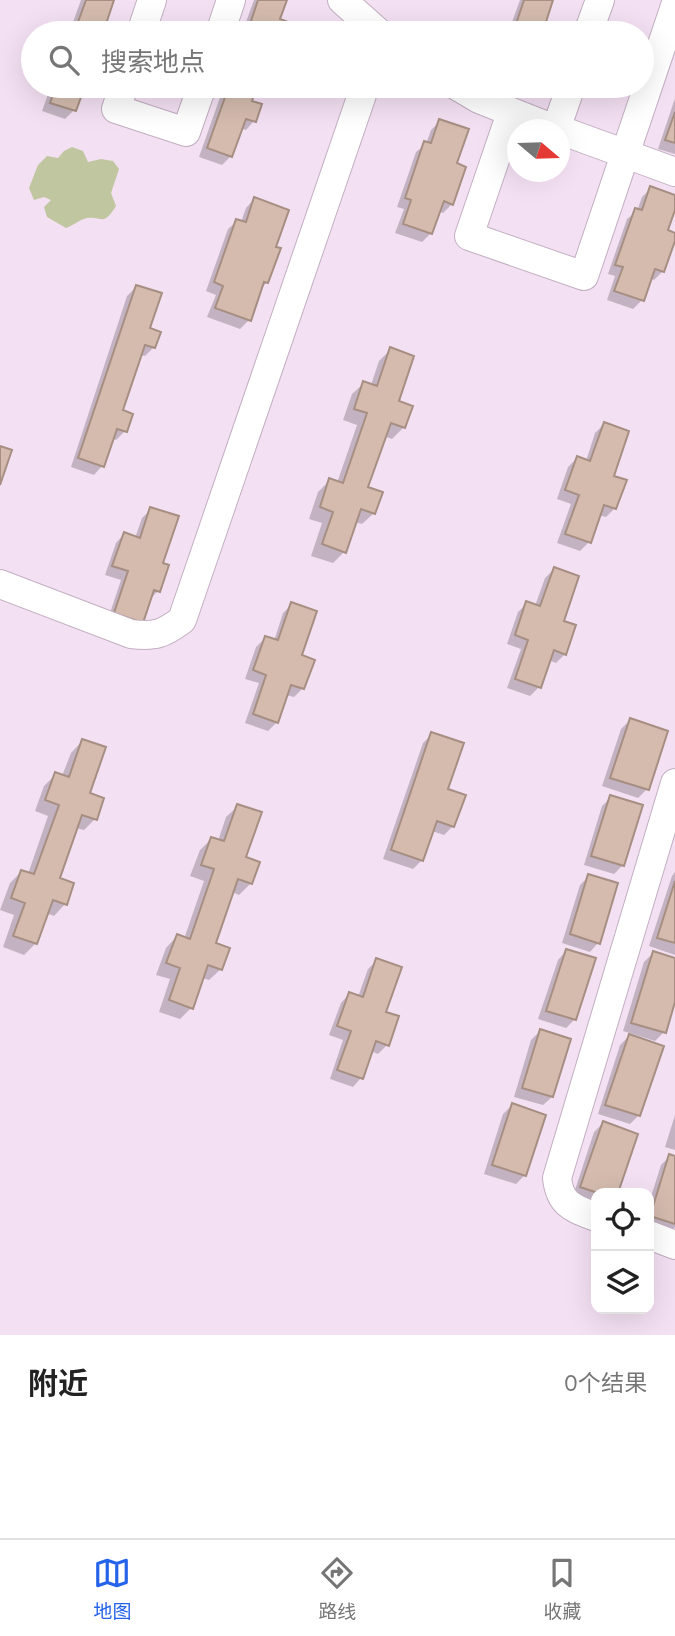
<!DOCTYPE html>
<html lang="zh">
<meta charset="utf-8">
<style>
body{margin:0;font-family:"Work Sans","Noto Sans SC",sans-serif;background:#f2f2f2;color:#222}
.controls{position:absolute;right:21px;bottom:21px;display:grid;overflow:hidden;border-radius:14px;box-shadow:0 7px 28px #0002}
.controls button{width:63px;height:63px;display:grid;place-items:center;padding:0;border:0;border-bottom:2px solid #e0e0e0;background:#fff;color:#222;font:35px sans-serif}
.compass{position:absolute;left:507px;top:119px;width:63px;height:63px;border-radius:50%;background:#fff;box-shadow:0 7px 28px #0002;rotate:109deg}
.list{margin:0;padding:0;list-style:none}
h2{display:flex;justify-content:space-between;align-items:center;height:91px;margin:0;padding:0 28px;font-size:30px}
h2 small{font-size:23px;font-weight:400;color:#767676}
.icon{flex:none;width:38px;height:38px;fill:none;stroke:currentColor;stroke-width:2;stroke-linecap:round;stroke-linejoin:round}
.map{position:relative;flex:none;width:675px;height:1335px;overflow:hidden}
.search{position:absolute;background:#fff;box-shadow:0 7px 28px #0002;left:21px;right:21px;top:21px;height:77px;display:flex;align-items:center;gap:18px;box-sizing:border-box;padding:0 24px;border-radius:38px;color:#767676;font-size:26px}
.sheet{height:203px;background:#fff}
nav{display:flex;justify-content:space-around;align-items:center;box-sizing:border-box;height:98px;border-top:2px solid #e0e0e0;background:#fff;font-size:19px;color:#767676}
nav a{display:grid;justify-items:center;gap:4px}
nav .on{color:#2563eb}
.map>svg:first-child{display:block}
.green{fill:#c0c69f}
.shadow{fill:#0003}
.building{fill:#d4bbae;stroke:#a68f82;stroke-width:2}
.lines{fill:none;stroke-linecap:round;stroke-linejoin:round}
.minor-casing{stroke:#c2afc1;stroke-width:30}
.minor{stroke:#fff;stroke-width:28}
</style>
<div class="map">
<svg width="675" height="1335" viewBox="0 0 675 1335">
<rect width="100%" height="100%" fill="#f4e0f3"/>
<path class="green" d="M72 147 83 151 88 162 101 159 113 161 119 169 111 193 116 206C103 227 103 216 87 218 81 219 72 226 66 228L47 217 44 207 51 200 44 197 34 200 29 188 38 165 47 156 58 158 64 151Z"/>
<path class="shadow" d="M81 0H112L101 33H69Z
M254 0H285L278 20 289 24 286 33H242Z
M520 0H551L543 23 553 26 551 33H508Z
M51 86H83L74 110 65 119 42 111Z
M224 86H256L250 102 254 121 246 130 240 128 231 156 222 165 199 157Z
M675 98V154L658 149Z
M440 121 455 164 452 204 443 213 438 211 431 233 422 242 395 233 404 209 397 207 416 152 426 144 431 130Z
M651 188 675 196V205L666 231 675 235 663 271 654 280 650 278 642 300 633 309 607 300 615 276 608 274 627 219 637 211 642 197Z
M254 199 267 282 260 290 249 320 240 329 207 317 216 295 206 291 228 229 237 221 241 222 246 208Z
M136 287 154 347 145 356 139 355 121 411 125 431 116 440 112 438 102 466 94 475 71 467 127 296Z
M391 349 396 402 404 427 392 439 384 436 366 488 374 513 362 524 355 522 344 552 333 563 311 556 322 523 309 519 318 492 330 480 337 483 357 425 343 420 352 394 364 383 371 385 379 361Z
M604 424 615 508 606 517 598 515 589 542 580 551 557 543 571 504 557 499 568 467 577 458 586 461 595 433Z
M151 509 161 564 158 591 149 600 142 622H107L121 580 105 575 116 543 124 534 135 538 142 518Z
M554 569 565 654 556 663 548 660 539 687 530 696 507 688 521 649 507 644 518 612 527 603 535 606 545 578Z
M292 604 303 688 294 697 286 695 277 722 268 731 245 723 259 683 245 679 256 647 265 638 274 641 283 613Z
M630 720 647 789 638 798 602 786 621 729Z
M432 734 453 826 444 835 432 831 422 860 413 869 383 859 423 743Z
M82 741 88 794 95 819 84 830 76 828 58 879 65 904 54 916 46 913 36 943 24 955 3 947 14 915 0 910 10 883 21 872 28 874 48 816 35 811 44 786 56 774 62 776 71 753Z
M611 797 623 865 614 874 584 865 602 806Z
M238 806 244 858 251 883 239 895 232 892 213 944 221 969 209 980 202 978 191 1008 180 1019 159 1012 170 979 156 975 166 948 177 936 184 939 204 881 190 876 200 850 211 839 218 841 226 817Z
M675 872V955L649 946 672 876Z
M589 876 598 943 590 952 562 943 580 885Z
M566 951 575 1019 566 1028 538 1019 558 960Z
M653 953 675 960V996L664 1032 655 1041 623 1031 644 962Z
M377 960 387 1045 378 1054 371 1051 361 1078 353 1087 330 1079 343 1040 329 1035 341 1003 349 994 358 997 368 969Z
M540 1031 552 1097 543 1105 514 1097 531 1040Z
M629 1036 639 1115 630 1124 598 1114 620 1045Z
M512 1105 525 1175 516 1184 484 1174 503 1114Z
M675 1115V1150L665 1147Z
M603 1123 636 1135 616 1193H596V1204L573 1196 594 1132Z
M670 1156 675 1158V1227L669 1233 649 1227V1203L661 1165Z"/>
<path class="building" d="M86 0H114L103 33H74Z
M258 0H287L280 19 291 23 288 33H247Z
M524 0H553L546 22 555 25 553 33H513Z
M56 86H85L76 111 50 103Z
M229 86H257L252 101 262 104 256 122 246 119 232 157 207 148Z
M675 112V143L665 140Z
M439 119 469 129 457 163 466 167 453 205 444 201 432 234 403 224 411 200 405 198 424 141 431 143Z
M650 186 675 195V210L668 230 675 233V241L664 272 655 269 644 301 614 291 623 267 615 265 635 208 642 210Z
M254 197 289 210 276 247 281 248 268 283 264 282 251 321 215 308 223 286 214 282 236 219 246 222Z
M136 285 162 293 150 328 161 332 155 348 145 345 123 410 133 414 127 432 117 429 104 467 78 458Z
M390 347 414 356 399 401 413 406 405 428 391 423 368 487 383 492 375 514 361 509 346 553 322 544 333 512 320 507 329 478 343 483 367 413 354 409 363 381 377 386Z
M604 422 629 431 614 476 627 480 616 509 604 505 591 543 565 534 579 495 565 490 577 456 590 461Z
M0 446 12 450 0 485Z
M150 507 179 516 163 563 169 565 160 592 154 590 143 623 114 613 128 571 112 566 124 532 140 538Z
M554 567 579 576 564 621 576 625 566 655 554 650 541 688 515 679 528 640 515 635 526 601 540 606Z
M291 602 317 611 302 655 315 660 304 689 291 685 278 723 253 714 266 675 253 670 265 636 278 640Z
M630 718 668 731 649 790 610 778Z
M431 732 464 743 448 789 466 795 454 827 437 821 423 861 391 850Z
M82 739 106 747 90 793 104 798 97 820 82 815 60 878 74 883 67 905 53 900 37 944 13 936 25 903 11 898 21 870 34 874 59 805 45 800 55 772 69 777Z
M610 795 643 805 624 866 591 856Z
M237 804 262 812 246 857 260 862 252 884 238 879 216 943 230 948 222 970 208 965 193 1009 169 1000 180 968 166 963 177 934 190 939 214 869 201 865 211 837 224 841Z
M588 874 618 883 600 944 570 934Z
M675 881V943L657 938Z
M566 949 596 958 576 1020 546 1011Z
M653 951 675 958V1002L666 1033 631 1023Z
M376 958 402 967 386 1012 399 1016 389 1046 376 1041 363 1079 337 1070 351 1031 337 1026 349 992 363 997Z
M540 1029 571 1039 553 1097 522 1088Z
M629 1034 664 1046 640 1116 605 1105Z
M512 1103 546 1115 526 1176 492 1165Z
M603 1121 638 1134 618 1193H598L580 1187Z
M669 1154 675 1156V1224L650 1216Z"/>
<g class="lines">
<defs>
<path id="minor" d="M342 0 379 33
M141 33 152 0
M220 33 231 0
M588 33 600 0
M124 86 116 109 186 132 202 86
M457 86 479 99 557 130
M511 113 469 236 584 276 675 6
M556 129 571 86
M560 130 675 172
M0 584 131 634C155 637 163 634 182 620L365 86
M596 1217C573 1208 560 1205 557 1178L675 783
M649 1235 675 1245"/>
</defs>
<use href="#minor" class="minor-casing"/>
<use href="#minor" class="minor"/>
</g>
</svg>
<div class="controls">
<button><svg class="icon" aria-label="locate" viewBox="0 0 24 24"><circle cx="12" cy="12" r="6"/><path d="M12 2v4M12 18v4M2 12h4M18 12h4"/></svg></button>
<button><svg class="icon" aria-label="layers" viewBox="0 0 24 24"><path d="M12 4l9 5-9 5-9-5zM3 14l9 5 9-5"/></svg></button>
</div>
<svg class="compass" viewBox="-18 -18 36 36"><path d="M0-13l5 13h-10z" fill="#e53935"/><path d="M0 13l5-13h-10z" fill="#767676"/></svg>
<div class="search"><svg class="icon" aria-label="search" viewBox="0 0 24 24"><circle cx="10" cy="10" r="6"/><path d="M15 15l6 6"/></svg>搜索地点</div>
</div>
<section class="sheet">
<h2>附近<small>0个结果</small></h2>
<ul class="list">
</ul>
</section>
<nav>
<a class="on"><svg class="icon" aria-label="map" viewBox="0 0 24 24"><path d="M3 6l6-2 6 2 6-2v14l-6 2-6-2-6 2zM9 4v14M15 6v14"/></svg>地图</a>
<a><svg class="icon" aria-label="directions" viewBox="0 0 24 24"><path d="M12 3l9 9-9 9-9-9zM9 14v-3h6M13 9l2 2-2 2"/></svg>路线</a>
<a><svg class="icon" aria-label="saved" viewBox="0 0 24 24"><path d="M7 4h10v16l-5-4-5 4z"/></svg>收藏</a>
</nav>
